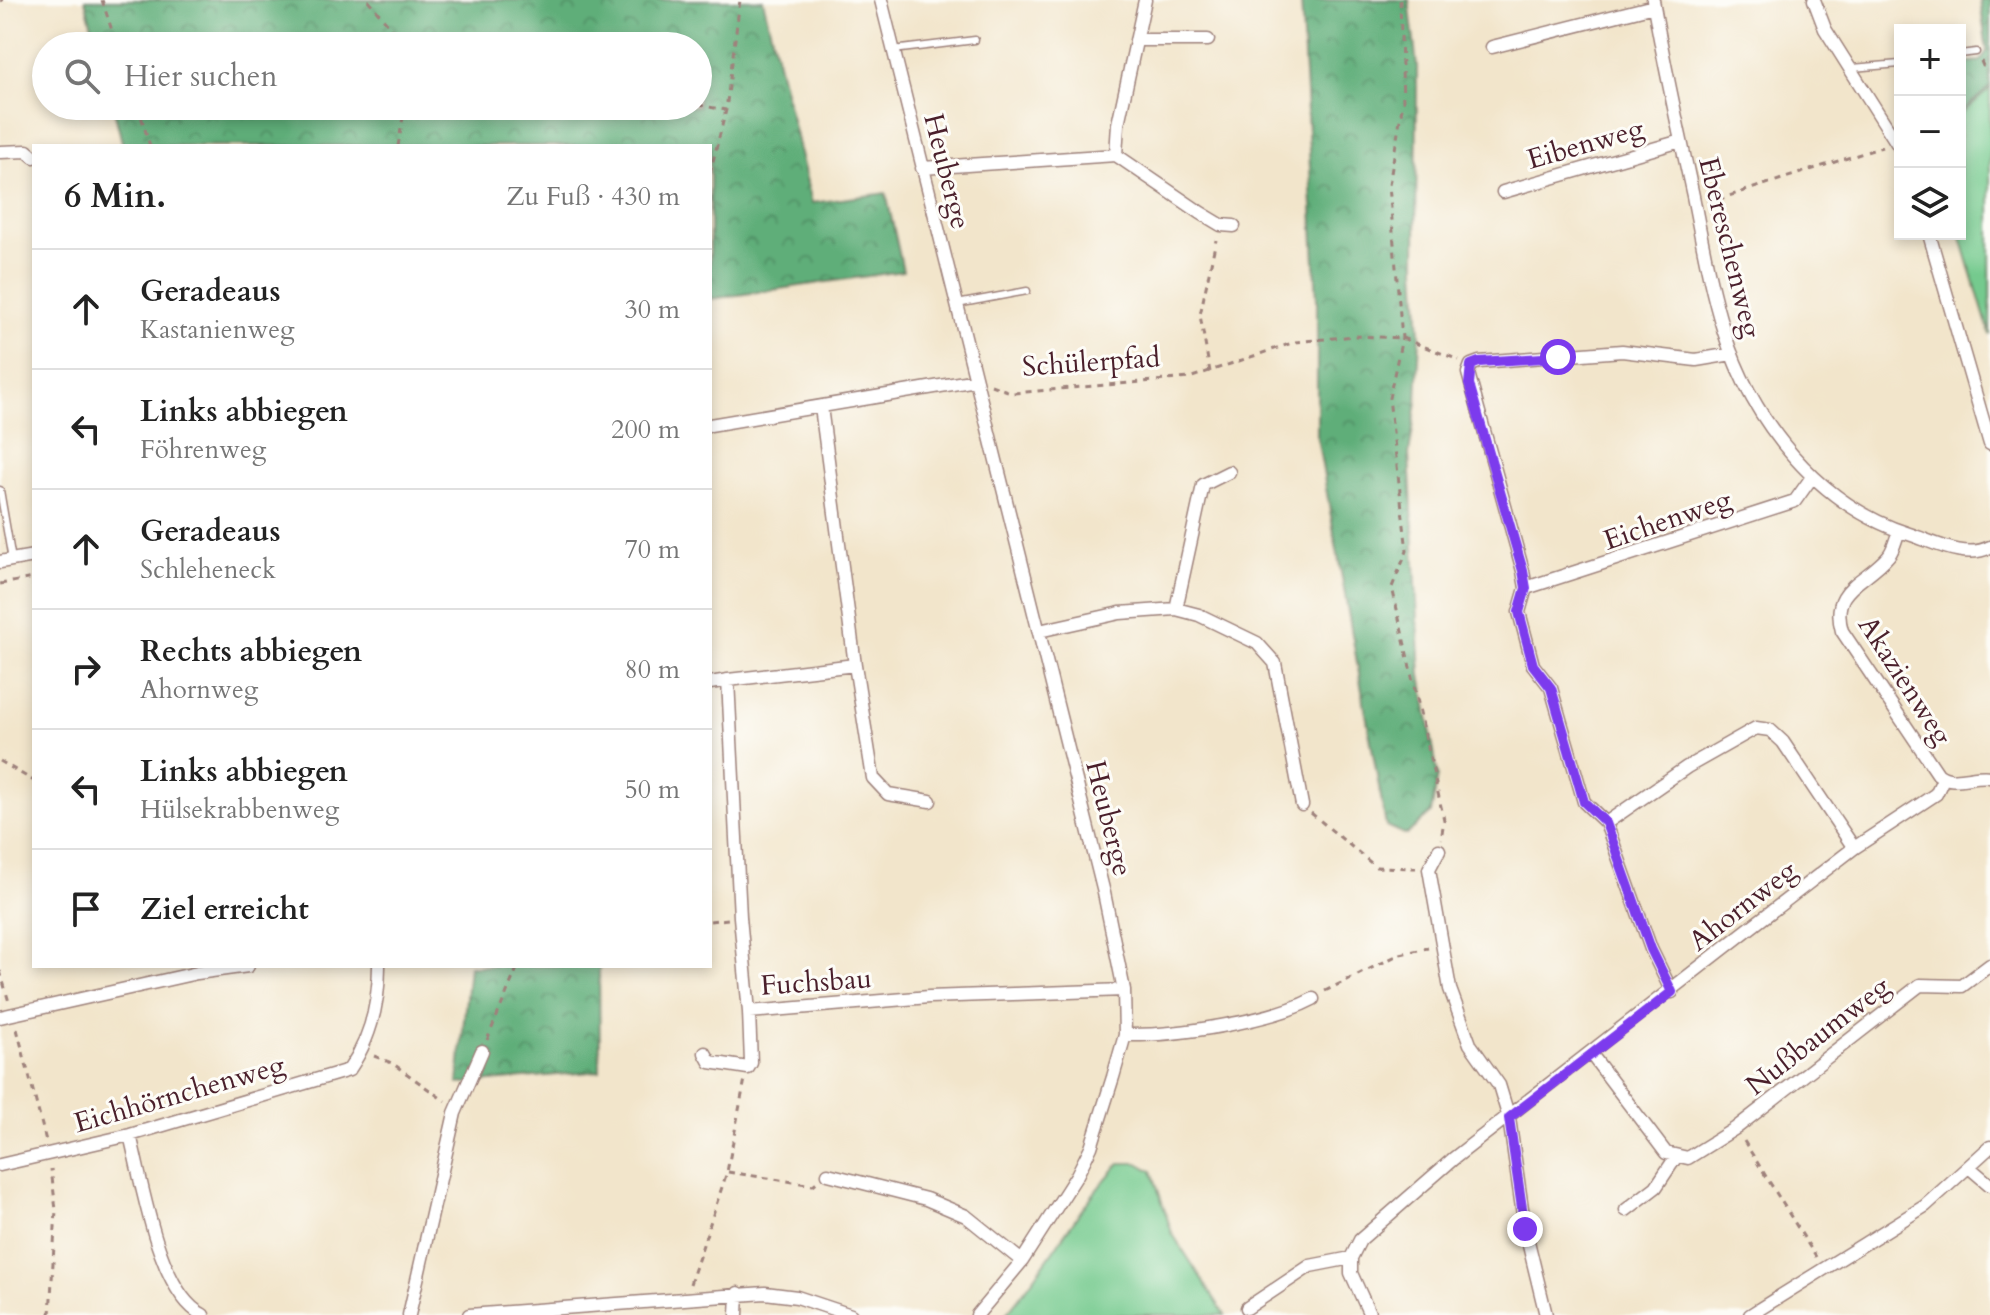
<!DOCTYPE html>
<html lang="de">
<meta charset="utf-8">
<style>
body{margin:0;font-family:Cardo,serif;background:#f2f2f2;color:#222}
.controls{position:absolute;right:24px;top:24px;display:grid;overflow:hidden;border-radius:0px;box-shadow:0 4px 12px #0003}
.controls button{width:72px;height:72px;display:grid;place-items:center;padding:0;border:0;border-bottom:2px solid #e0e0e0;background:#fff;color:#222;font:40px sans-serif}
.stop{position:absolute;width:24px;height:24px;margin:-18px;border:6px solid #7c3aed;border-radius:50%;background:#fff}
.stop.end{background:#7c3aed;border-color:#fff;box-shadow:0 2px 8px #0008}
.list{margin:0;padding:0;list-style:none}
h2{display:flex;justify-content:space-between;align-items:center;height:104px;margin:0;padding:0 32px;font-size:34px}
h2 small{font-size:26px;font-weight:400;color:#767676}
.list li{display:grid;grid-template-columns:52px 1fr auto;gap:24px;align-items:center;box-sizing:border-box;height:120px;padding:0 32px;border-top:2px solid #e0e0e0}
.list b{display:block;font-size:30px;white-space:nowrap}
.list p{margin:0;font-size:26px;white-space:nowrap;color:#767676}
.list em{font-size:26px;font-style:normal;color:#767676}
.icon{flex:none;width:44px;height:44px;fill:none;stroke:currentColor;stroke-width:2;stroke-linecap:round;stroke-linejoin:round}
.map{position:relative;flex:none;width:1990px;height:1315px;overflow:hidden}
.search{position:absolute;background:#fff;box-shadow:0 4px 12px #0003;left:32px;top:32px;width:680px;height:88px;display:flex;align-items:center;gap:20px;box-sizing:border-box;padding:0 28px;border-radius:44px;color:#767676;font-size:30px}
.panel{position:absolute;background:#fff;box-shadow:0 4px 12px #0003;left:32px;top:144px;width:680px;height:824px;border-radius:0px}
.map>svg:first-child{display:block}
.grass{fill:#74ca8e;stroke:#5f745c;stroke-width:2}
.forest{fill:url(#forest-crowns);stroke:#546652;stroke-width:2}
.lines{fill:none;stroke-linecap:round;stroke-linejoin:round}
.service-casing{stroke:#9e827b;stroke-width:9}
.minor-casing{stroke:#9e827b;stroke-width:15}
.path{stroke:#9e827b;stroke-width:3;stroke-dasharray:6 6;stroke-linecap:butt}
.service{stroke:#fff;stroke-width:6}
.minor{stroke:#fff;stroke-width:12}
.route{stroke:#7c3aed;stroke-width:10}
.labels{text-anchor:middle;stroke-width:6;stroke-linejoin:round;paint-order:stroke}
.street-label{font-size:28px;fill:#4a1f2b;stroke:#fdfcf7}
</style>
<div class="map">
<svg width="1990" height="1315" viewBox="0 0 1990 1315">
<defs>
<pattern id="forest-crowns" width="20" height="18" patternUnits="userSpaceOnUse" patternTransform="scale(2)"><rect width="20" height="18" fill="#5fae79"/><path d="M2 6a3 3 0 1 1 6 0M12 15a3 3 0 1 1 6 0" fill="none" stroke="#508d63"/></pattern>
</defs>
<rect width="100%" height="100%" fill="#fdfcf7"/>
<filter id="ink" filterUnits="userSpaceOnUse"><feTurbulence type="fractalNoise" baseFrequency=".0125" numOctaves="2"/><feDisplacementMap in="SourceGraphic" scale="16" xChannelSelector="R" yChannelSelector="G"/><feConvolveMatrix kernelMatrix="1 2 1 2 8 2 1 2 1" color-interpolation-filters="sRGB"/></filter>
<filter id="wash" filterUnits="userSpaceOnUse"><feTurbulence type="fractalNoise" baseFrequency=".006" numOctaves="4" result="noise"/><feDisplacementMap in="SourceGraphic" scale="32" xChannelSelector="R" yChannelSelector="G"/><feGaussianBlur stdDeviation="1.8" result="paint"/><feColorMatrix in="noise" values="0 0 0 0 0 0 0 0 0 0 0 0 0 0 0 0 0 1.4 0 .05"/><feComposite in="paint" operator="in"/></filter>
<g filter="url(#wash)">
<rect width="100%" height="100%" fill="#f2e5cb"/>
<path class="grass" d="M1990 89V335L1960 234V115Z
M1120 1163H1138L1152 1171 1172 1233 1225 1315H1005C1047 1267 1076 1209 1120 1163Z"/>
<path class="forest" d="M85 0H763L812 203 886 193 903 271 710 299V146H123L113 106H698V46H97Z
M1301 0H1409L1417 66 1416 267 1420 334 1417 402 1409 454 1421 675 1438 776 1431 813 1406 835 1386 826 1317 437V300Z
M1980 0H1990V87L1960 113V63L1981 61 1987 51Z
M469 966H599L600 1071 458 1084Z"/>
</g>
<g filter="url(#ink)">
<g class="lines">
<defs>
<path id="service" d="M893 50 975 40
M1960 54 1976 52
M1852 68 1900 64
M957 304 1027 291
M0 490 12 560"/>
<path id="minor" d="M881 0 1104 893 1124 990 1125 1035 1113 1077 1091 1147 1077 1175 1022 1261 977 1315
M1653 0C1664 66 1679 131 1693 196 1702 241 1710 288 1724 332 1752 421 1818 505 1909 534 1934 542 1965 560 1990 547
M1814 0 1825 29 1900 148
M1136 40H1208
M1492 47 1654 6
M0 152 27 151 34 157
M1116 155 1118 124 1145 0
M922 168 1116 155 1201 213 1221 225 1234 226
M1503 192 1681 141
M1929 234 1990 444
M821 407 855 665 728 680 740 917 749 1012 929 997 1124 990
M710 425 976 380
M1899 531C1896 538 1894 549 1889 555 1866 583 1829 587 1842 631L1938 774C1952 786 1973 774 1990 777
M0 562 34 556
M1526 588 1795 501 1812 477
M1176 609 1203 485 1229 472
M1039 631 1120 613 1176 609 1199 615 1257 643 1275 663 1302 805
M855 665 873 778 888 794 930 801
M710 683 728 680
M1606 823 1687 767 1756 728 1770 730 1783 742 1854 848
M1439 850 1429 869 1450 989 1470 1044 1499 1085 1509 1118 1525 1229 1546 1315
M1672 992 1651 949 1606 823 1584 802 1551 688 1533 665 1519 612 1526 588 1523 571 1468 373 1471 365 1479 362 1622 351 1696 360 1732 354
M0 1017 197 973 248 966
M1125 1035C1174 1036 1270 1022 1313 999
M705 1053 710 1062 748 1068 751 1063 749 1012
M1591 1054 1666 1153 1688 1158 1736 1128 1920 985 1962 986 1990 965
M130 1135C142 1181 158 1293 203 1315
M0 1165 130 1135 349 1070C371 1038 379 1004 379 966
M1970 1168 1990 1185
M828 1174 926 1199 966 1216 1022 1261
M1626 1210 1656 1187 1676 1157
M1351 1258V1273L1370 1315
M1247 1308 1310 1266 1351 1258 1360 1240 1453 1159 1746 931 1854 848 1936 794 1943 779
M409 1315 455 1113 482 1051
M469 1315 765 1293 797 1297 851 1315
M737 1315 738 1293
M1750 1315 1925 1206 1990 1147"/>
</defs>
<use href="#service" class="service-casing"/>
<use href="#minor" class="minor-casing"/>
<path class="path" d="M102 0 117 46
M368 0 406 46
M1400 0 1403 102 1389 185 1402 338 1389 398 1407 551 1392 587 1444 820 1441 839
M0 1 3 0
M1981 61 1983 66 1990 65
M698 105 726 110
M138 106 150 146
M398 146 405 106
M710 173 726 110 740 0
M1707 203 1882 147
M1210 372 1200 315 1216 240
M991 385 1013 393 1189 378 1295 342 1354 336 1402 338 1459 360
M0 584 34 578
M0 761 34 781
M1311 813 1376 867 1416 868
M710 921 728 919
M0 971 9 1002
M1325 991 1400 954 1428 948
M17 1029 46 1141
M487 1040 518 966
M374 1056 392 1063 445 1101
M1744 1141 1816 1257
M728 1172 813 1185 818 1181
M690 1284 727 1172 745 1079
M50 1315 56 1210 51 1169"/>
<use href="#service" class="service"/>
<use href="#minor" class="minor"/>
</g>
</g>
<g class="lines" filter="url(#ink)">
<path class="route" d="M1525 1229 1509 1118 1672 992 1651 949 1606 823 1584 802 1551 688 1533 665 1519 612 1526 588 1523 571 1469 384 1471 365 1479 362 1558 357"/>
</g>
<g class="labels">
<g class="street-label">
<text transform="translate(1585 143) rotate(-16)" y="10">Eibenweg</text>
<text transform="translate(948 171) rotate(76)" y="10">Heuberge</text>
<text transform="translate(1731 247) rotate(76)" y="10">Ebereschenweg</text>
<text transform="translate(1091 361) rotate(-4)" y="10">Schülerpfad</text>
<text transform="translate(1667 519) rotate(-19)" y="10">Eichenweg</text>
<text transform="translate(1906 680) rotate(57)" y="10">Akazienweg</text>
<text transform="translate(1110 818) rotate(76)" y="10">Heuberge</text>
<text transform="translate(1742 905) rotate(-38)" y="10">Ahornweg</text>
<text transform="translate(816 981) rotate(-4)" y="10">Fuchsbau</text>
<text transform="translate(1817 1035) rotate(-38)" y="10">Nußbaumweg</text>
<text transform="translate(179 1093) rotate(-16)" y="10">Eichhörnchenweg</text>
</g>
</g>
</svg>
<div class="controls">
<button>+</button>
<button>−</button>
<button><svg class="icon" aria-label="layers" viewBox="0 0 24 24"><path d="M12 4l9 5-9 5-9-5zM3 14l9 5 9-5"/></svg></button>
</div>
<div class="stop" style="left:1558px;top:357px"></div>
<div class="stop end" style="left:1525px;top:1229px"></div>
<div class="search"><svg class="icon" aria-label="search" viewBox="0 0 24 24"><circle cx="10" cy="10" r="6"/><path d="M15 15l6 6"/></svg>Hier suchen</div>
<section class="panel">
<h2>6 Min.<small>Zu Fuß · 430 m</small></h2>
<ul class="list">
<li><svg class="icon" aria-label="ahead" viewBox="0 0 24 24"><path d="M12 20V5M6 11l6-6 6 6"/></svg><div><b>Geradeaus</b><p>Kastanienweg</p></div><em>30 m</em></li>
<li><svg class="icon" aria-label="left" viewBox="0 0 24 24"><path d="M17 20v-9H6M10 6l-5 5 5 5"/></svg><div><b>Links abbiegen</b><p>Föhrenweg</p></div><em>200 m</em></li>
<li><svg class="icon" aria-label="ahead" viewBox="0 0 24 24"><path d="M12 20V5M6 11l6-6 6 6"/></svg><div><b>Geradeaus</b><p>Schleheneck</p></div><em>70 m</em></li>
<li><svg class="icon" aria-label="right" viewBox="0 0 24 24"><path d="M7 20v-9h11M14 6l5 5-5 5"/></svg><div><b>Rechts abbiegen</b><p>Ahornweg</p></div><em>80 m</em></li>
<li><svg class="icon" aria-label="left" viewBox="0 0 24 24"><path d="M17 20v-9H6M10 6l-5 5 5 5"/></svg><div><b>Links abbiegen</b><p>Hülsekrabbenweg</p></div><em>50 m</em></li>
<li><svg class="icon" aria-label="arrive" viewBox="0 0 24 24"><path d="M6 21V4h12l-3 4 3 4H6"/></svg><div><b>Ziel erreicht</b></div></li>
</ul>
</section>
</div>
